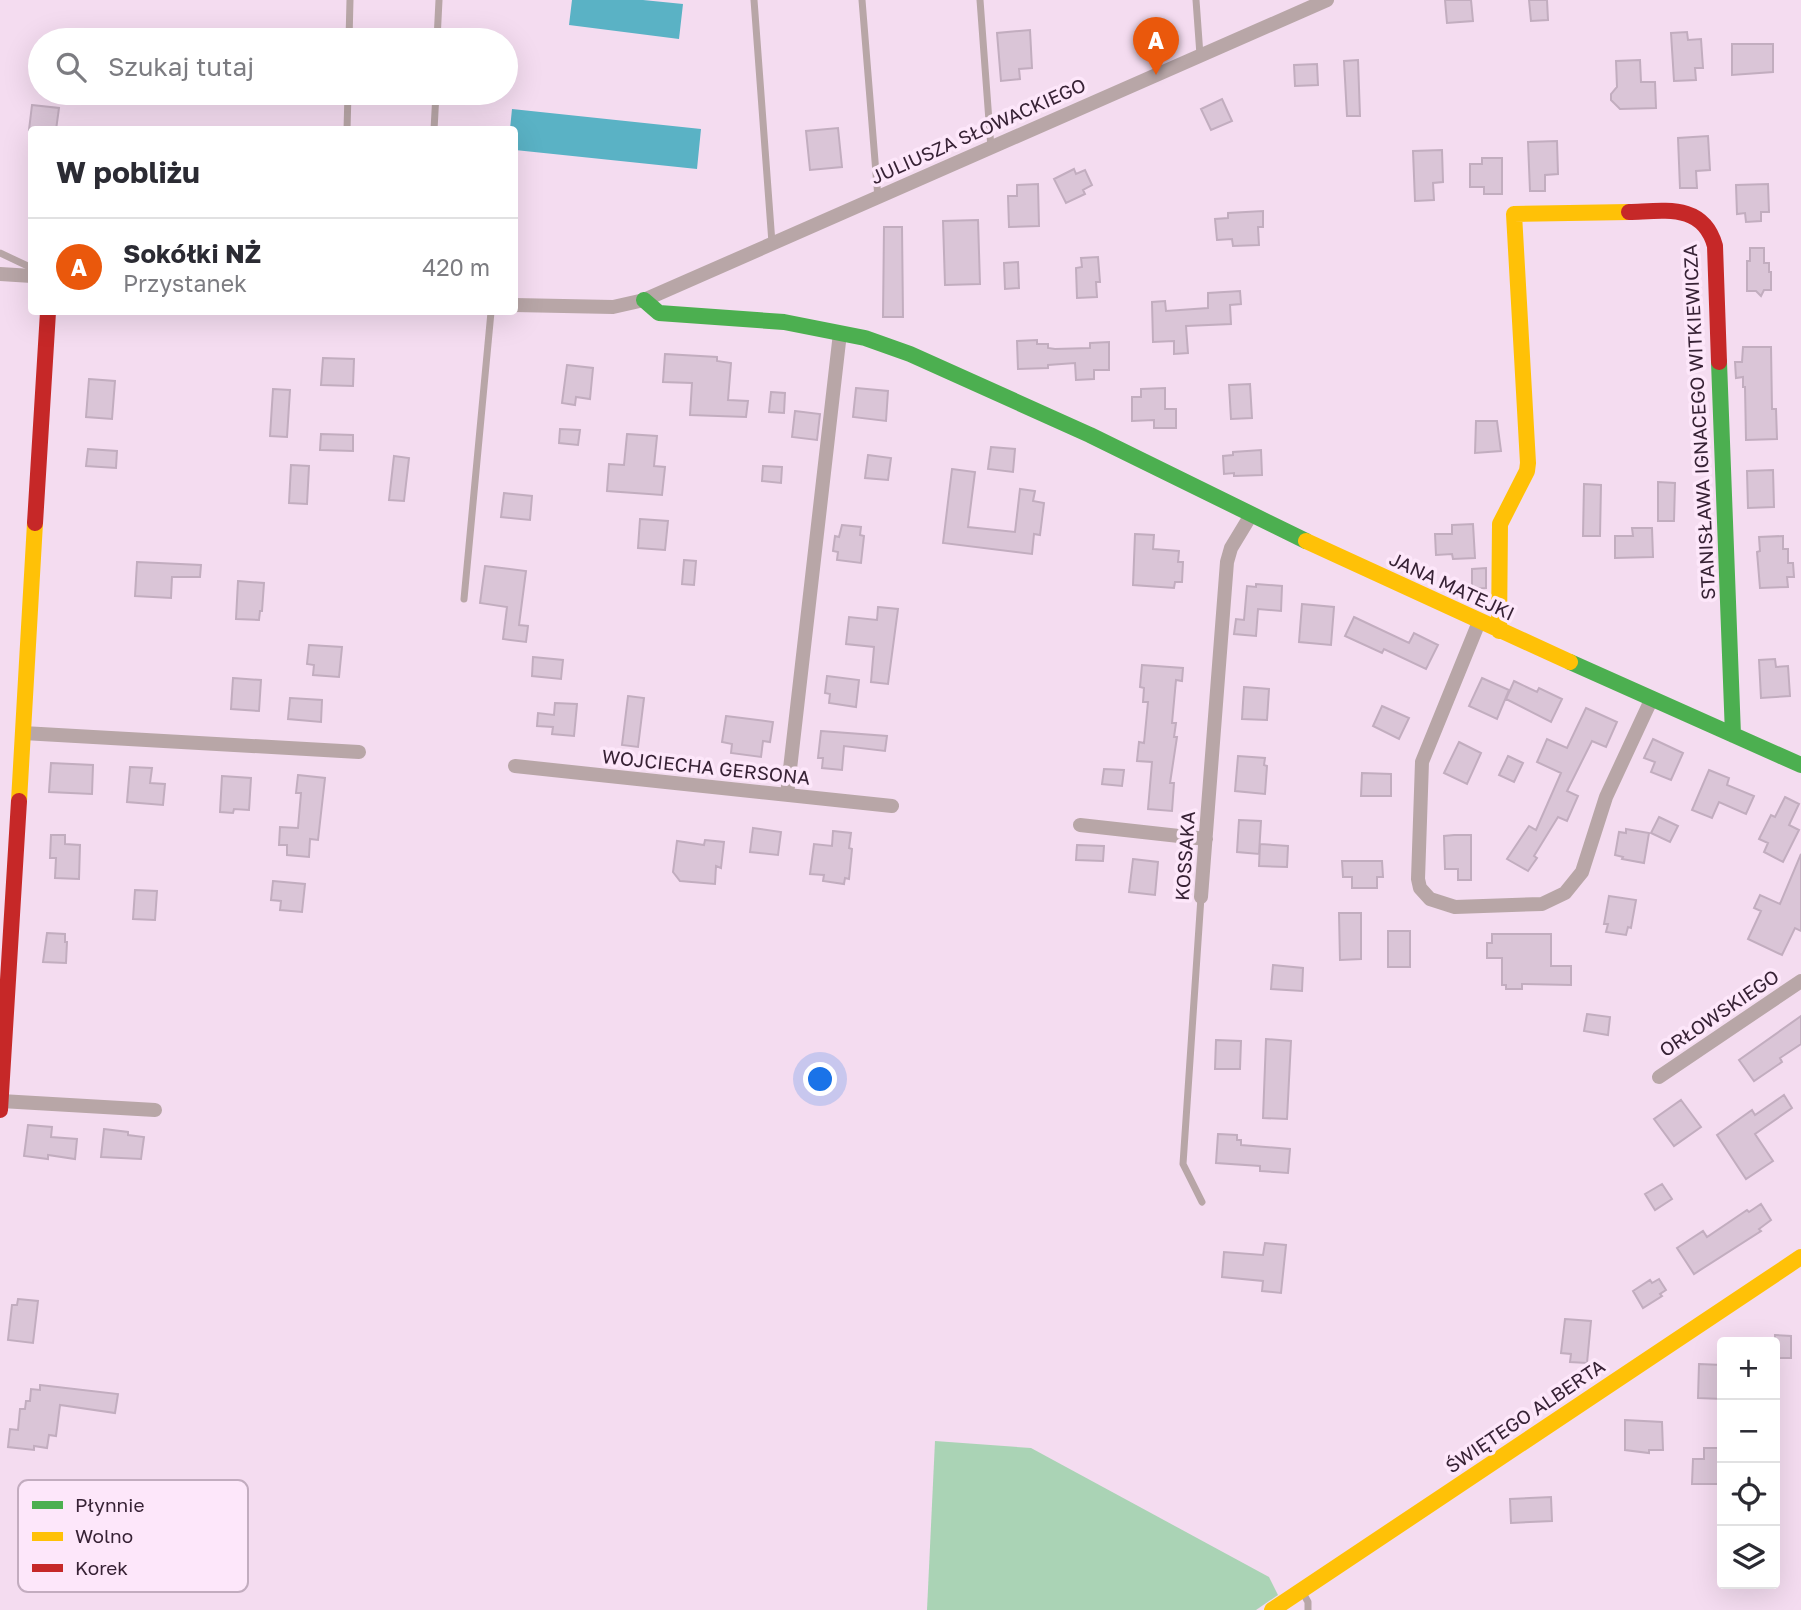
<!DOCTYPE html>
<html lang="pl">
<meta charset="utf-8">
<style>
body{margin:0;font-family:"Golos Text",sans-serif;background:#f7f7f7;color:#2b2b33}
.controls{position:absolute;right:21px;bottom:21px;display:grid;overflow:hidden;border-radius:7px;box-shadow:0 7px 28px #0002}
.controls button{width:63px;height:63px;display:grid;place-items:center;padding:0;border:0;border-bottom:2px solid #e1e1e2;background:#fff;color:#2b2b33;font:35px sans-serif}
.you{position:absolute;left:821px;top:1080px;width:24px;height:24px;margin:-18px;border:5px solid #fff;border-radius:50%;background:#1a73e8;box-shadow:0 0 0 10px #1a73e833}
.badge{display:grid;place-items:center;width:46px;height:46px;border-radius:50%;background:#ea580c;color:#fff;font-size:23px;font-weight:700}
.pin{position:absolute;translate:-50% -58px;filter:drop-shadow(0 2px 4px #0008)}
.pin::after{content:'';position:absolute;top:37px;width:24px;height:21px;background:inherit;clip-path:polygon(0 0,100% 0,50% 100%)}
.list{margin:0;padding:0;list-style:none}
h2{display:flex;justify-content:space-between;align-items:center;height:91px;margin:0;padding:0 28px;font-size:30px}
h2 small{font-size:23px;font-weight:400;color:#7c7c81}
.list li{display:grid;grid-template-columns:46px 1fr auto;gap:21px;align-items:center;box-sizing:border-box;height:98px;padding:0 28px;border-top:2px solid #e1e1e2}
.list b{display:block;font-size:26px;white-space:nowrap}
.list p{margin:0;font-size:23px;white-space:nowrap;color:#7c7c81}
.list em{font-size:23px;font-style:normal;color:#7c7c81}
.icon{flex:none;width:38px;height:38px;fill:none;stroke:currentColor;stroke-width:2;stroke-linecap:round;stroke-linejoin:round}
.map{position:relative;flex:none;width:1801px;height:1610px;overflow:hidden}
.search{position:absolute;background:#fff;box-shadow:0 7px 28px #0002;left:28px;top:28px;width:490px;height:77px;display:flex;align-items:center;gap:18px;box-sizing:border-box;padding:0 24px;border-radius:38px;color:#7c7c81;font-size:26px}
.panel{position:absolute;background:#fff;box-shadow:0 7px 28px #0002;left:28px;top:126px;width:490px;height:189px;border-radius:7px}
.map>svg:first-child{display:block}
.forest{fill:#aad3b5}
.water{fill:#5ab2c5}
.building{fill:#dac5d7;stroke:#c2adbf;stroke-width:2}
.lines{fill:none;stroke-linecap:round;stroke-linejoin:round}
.lane{stroke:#b8a6a7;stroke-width:7}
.street{stroke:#b8a6a7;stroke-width:14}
.fast{stroke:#4caf50;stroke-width:16}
.slow{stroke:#ffc107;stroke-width:16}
.jam{stroke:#c62828;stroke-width:16}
.labels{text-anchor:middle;stroke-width:7;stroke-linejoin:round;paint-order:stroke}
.street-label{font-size:19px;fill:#372235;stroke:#fde7fa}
.key{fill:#fde7fa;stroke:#c2acbf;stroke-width:2}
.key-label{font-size:19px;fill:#372235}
</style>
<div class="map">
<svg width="1801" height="1610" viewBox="0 0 1801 1610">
<rect width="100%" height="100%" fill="#f4dcf0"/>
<path class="forest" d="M935 1441 1031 1448 1269 1577 1278 1595 1256 1610H927Z"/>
<path class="water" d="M572 0H643L683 4 679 39 569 25Z
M512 109 701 129 697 169 515 150 514 130 510 129Z"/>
<path class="building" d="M1445 0H1471L1473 21 1447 23Z
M1529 0H1547L1548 20 1531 21Z
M1030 30 1032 68 1019 69 1020 79 1001 81 997 33Z
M1687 32 1688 40 1701 39 1703 68H1695L1696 80 1674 81 1671 33Z
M1732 44H1773V72L1732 75Z
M1358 60 1360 116H1347L1344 61Z
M1640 60 1641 82H1655L1656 108 1620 109 1611 100V94L1617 87 1616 61Z
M1317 64 1318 85 1295 86 1294 65Z
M1222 99 1232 121 1211 130 1201 109Z
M32 105 59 108 56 130H29Z
M838 128 842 167 810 170 806 131Z
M1708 136 1710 170 1696 171 1697 188H1680L1678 138Z
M1557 141 1558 174 1545 175V191H1530L1528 142Z
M1442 150 1443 182 1433 183 1434 200 1415 201 1413 151Z
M1482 158H1502V194H1484V187H1470V164H1482Z
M1074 169 1076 174 1085 170 1092 185 1083 190 1085 194 1066 203 1054 179Z
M1038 184 1039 226 1009 227 1008 196H1017V185Z
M1768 184 1769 212H1761V221L1746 222 1745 213 1737 214 1736 185Z
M1263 211V227H1258L1259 245 1233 246 1232 239 1217 240 1215 219 1228 218V213Z
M978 220 980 284 945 285 943 221Z
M884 227H902L903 317H883Z
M1750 248H1764V263H1769V272H1771V290H1764L1761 296 1756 291H1747V261H1750Z
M1098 257 1100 282H1096L1097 297 1077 298 1076 268 1082 267 1081 258Z
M1018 262 1019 288 1005 289 1004 263Z
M1240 291 1241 304 1230 305 1231 324 1186 326 1188 353 1174 354V341L1153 342 1152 302 1165 301 1166 311 1208 308V293Z
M1037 340V344H1048V348L1055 349 1090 348V343L1109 342V370H1094V379L1076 380 1075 363 1048 365V368L1018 369 1017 341Z
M1743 347H1771L1772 409H1776L1777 439 1746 440 1745 387H1743V377L1736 378 1735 362H1742Z
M665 354 717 357V361L731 363 728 400 748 401 746 417 690 415 692 383 663 382Z
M323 358 354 359 353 386 321 385Z
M567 365 593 368 590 399 576 397 575 405 562 403Z
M89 379 115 381 112 419 86 417Z
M1250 384 1252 418 1231 419 1229 385Z
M856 388 888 391 886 421 853 417Z
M1165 388V409H1176V428H1154V420L1132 421V397H1141V389Z
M273 389 290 390 287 437 270 436Z
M771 392 785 393 784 413 769 412Z
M795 411 820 414 817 440 792 437Z
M1476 421H1497L1501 451 1475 453Z
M560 429 580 430 578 445 559 443Z
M321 434 353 435V451L320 450Z
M627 434 657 436 654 466 665 467 662 495 607 491 609 464 624 465Z
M991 447 1015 449 1013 472 988 469Z
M88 449 117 451 116 468 86 466Z
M1261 450 1262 475 1234 476V473L1224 474 1223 456 1233 455V452Z
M868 455 891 458 888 480 865 478Z
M394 456 409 458 404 501 389 500Z
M291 465 309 466 307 504 289 503Z
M763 466 782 467 781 483 762 481Z
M952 469 975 472 968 527 1015 532 1020 489 1035 491 1033 501 1044 503 1040 535 1034 534 1032 554 943 543Z
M1773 470 1774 507 1748 508 1747 471Z
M1658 482 1675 483 1674 521H1658Z
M1584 484 1601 485 1600 536H1583Z
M504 493 532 496 530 520 501 517Z
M640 519 668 521 665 550 638 548Z
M1473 524 1475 558 1453 559 1452 554 1436 555 1435 534H1452V525Z
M842 525 861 527 860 535 864 536 861 563 837 560 838 552 833 551 835 536 839 537Z
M1632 528H1652L1653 557 1615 558V536H1633Z
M1135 534 1154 535 1153 549 1179 551 1178 562H1183L1182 582H1175L1174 588 1133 585Z
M1783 536V549H1788V563H1793L1794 577H1787L1788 587 1760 588 1757 552 1760 551 1759 537Z
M684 560 696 561 694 585 682 584Z
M137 562 201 565 200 577H172L171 598 135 596Z
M485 566 526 571 519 625 528 626 526 642 503 639 507 607 480 603Z
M1486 568V588L1472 589V569Z
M238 581 264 583 262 611H260L259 620 236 619Z
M1256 584 1282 586 1281 611 1258 609 1256 636 1234 634 1236 619 1244 620 1247 586 1256 587Z
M1302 604 1334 607 1331 645 1299 642Z
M878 607 898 609 888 684 871 682 874 647 846 644 849 617 877 620Z
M1354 617 1409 643 1414 633 1438 645 1426 669 1384 649 1382 653 1345 636Z
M309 645 342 647 339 677 313 675 314 665 307 664Z
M533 657 563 660 561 679 532 676Z
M1775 659 1776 667 1788 666 1790 696 1761 698 1759 660Z
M1142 665 1183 668 1182 681 1176 680 1172 723H1176L1174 737H1177L1170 783H1174L1172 811 1148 809 1152 762 1137 761 1139 742 1144 743 1148 702H1143L1144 688 1140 687Z
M827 676 859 680 856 707 829 703 830 694 825 693Z
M233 678 261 680 259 711 231 709Z
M1482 678 1509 690 1497 719 1469 706Z
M1514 681 1537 692 1539 688 1562 699 1551 722 1506 699Z
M1244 687 1269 689 1267 720 1242 719Z
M628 696 644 698 638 747 622 745Z
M290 698 322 700 321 722 288 719Z
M555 703 577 704 574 736 552 734 553 727 537 726 538 713 554 715Z
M1382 706 1409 718 1399 739 1373 726Z
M1586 708 1617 722 1606 747 1592 741 1567 791 1578 796 1567 821 1558 817 1534 856 1537 858 1528 871 1507 859 1529 826 1536 830 1561 773 1537 762 1547 739 1567 748Z
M726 716 773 722 770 742 763 741 761 757 731 753 732 744 722 742Z
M821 731 887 736 885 751 844 746 842 770 822 768 823 758H818Z
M1653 739 1683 753 1671 780 1651 772 1655 762 1644 758Z
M1459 742 1481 753 1467 784 1444 773Z
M1238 756 1265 758 1264 765 1267 766 1265 794 1235 791Z
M1508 756 1523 763 1514 782 1499 775Z
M51 763 93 765 92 794 49 792Z
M130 767 152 768 150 783 165 784 163 805 127 802Z
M1104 769 1124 770 1122 786 1102 784Z
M1709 770 1729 778 1727 785 1754 796 1746 814 1719 802 1712 818 1692 810Z
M1362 773 1391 774V796H1361Z
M298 775 325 778 318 840 310 839 309 857 287 855V845H279L280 827 298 828 301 793H296Z
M222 776 251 778 249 810 234 809 233 813 220 812Z
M1785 797 1799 804 1789 825 1799 830 1783 862 1764 852 1768 843 1759 839 1771 815 1775 817Z
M1659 817 1678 826 1670 842 1651 833Z
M1239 820 1261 821 1259 854 1237 852Z
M753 828 781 832 778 855 750 852Z
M1626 829 1649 833 1644 863 1622 859 1623 857 1615 855 1619 832 1626 833Z
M833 831 851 833 849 848 852 849 849 879 845 878 844 884 823 881 824 875 810 874 814 844 832 846Z
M51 835H65V844L80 845 79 879 55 878 56 858H50Z
M1454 835H1471V880H1458V869H1445L1444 836Z
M705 840 724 842 721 868 716 866 715 884 680 881 673 872 677 841 704 845Z
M1260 844 1288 846 1287 867 1259 866Z
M1077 845 1104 846 1103 861 1076 860Z
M1801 854V931L1795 928 1782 955 1748 939 1761 911 1754 908 1760 895 1780 904Z
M1133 859 1158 862 1155 895 1129 892Z
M1342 861H1382L1383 877H1377V888H1352V877H1343Z
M273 881 305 884 302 912 280 910 281 901 271 900Z
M135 890 157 891 155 920 133 919Z
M1609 896 1636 900 1631 928 1628 927 1626 935 1606 932 1608 924H1604Z
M1339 913H1361V959L1340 960Z
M1388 931H1410V967H1388Z
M47 933 65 934V942H67L66 963 43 962Z
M1492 934H1551V966H1571V985L1522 984V989H1506V985H1502V958H1487V943H1492Z
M1273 965 1303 968 1302 991 1271 989Z
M1587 1014 1610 1017 1608 1035 1584 1031Z
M1801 1016V1044L1780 1058 1782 1062 1754 1081 1739 1060Z
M1266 1039 1291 1041 1287 1119 1263 1118Z
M1216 1040 1241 1041 1240 1069H1215Z
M1784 1095 1792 1108 1755 1134 1773 1161 1746 1179 1717 1135 1752 1110 1755 1115Z
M1681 1100 1701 1127 1674 1146 1654 1119Z
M28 1125 52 1127 51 1137 77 1139 75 1159 48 1155V1159L24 1156Z
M104 1129 128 1132V1135L144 1137 141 1159 101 1157Z
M1218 1134 1237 1135V1140H1241V1145L1290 1149 1288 1173 1260 1171V1166L1216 1163Z
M1662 1184 1672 1199 1655 1210 1645 1194Z
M1761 1204 1771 1220 1759 1229 1761 1231 1694 1274 1677 1248 1703 1231 1707 1237 1747 1210 1749 1212Z
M1265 1243 1286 1245 1281 1293 1262 1291 1263 1281 1222 1277 1224 1252 1263 1255Z
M1659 1279 1666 1290 1660 1294 1662 1296 1643 1308 1633 1291 1650 1280 1652 1283Z
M18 1299 38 1301 33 1343 8 1340 12 1305H17Z
M1565 1319 1591 1321 1587 1363 1570 1362 1571 1354 1561 1353Z
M1775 1335 1791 1336V1358H1775Z
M1699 1364 1722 1365V1399L1698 1398Z
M40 1385 118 1394 115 1413 60 1405 56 1436 49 1435 47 1448 34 1446V1450L8 1447 10 1429 18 1430 20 1409H25L26 1401H30L31 1389 40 1390Z
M1625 1420 1662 1422 1663 1450H1649V1453L1625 1450Z
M1704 1448H1722V1484H1692L1693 1459H1704Z
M1551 1497 1552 1521 1511 1523 1510 1499Z"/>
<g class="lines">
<path class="lane" d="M754 0 772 243
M862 0 878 198
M980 0 991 148
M1196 0 1200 55
M349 40 350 0
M437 40 439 0
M347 130 348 93
M434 130 436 93
M0 253 32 268
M464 599 491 312
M1201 897 1183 1164 1202 1202
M1302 1591 1308 1602V1610"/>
<path class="street" d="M0 274 32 276
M514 305 613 307 644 300 1327 0
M1479 622 1422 762 1418 879 1420 888 1430 899 1455 907 1542 904 1565 893 1582 872 1606 797 1652 698
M23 733 359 752
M515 766 892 806
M787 795 840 333
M1080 825 1206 839
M1201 897 1227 562 1231 548 1251 515
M1659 1077 1801 981
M1 1101 155 1110"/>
<path class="fast" d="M644 300 659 313 784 322 865 338 910 354 1090 435 1306 541
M1719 362 1733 735
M1570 662 1801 765"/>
<path class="slow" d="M1306 541 1570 662
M1499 631 1500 524 1527 471 1528 463 1514 214 1629 212
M19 801 35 523
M1272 1610 1801 1257"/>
<path class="jam" d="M1629 212C1665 211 1703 203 1715 246L1719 362
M35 523 48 312
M0 1110 19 801"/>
</g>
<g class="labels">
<g class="street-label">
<text transform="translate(978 131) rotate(-24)" y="7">JULIUSZA SŁOWACKIEGO</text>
<text transform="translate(1699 422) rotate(-93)" y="7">STANISŁAWA IGNACEGO WITKIEWICZA</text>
<text transform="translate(1452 586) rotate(25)" y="7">JANA MATEJKI</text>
<text transform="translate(706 767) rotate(6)" y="7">WOJCIECHA GERSONA</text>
<text transform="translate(1185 856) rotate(-86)" y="7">KOSSAKA</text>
<text transform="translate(1719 1013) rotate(-34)" y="7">ORŁOWSKIEGO</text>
<text transform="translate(1525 1416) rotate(-34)" y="7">ŚWIĘTEGO ALBERTA</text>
</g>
</g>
<rect x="18" y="1480" width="230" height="112" rx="10" class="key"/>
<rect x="32" y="1501" width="31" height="8" fill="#4caf50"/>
<rect x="32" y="1532" width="31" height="9" fill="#ffc107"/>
<rect x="32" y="1564" width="31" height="8" fill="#c62828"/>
<g class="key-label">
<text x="75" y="1512">Płynnie</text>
<text x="75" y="1543">Wolno</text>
<text x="75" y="1575">Korek</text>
</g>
</svg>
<div class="controls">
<button>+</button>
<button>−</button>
<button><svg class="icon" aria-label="locate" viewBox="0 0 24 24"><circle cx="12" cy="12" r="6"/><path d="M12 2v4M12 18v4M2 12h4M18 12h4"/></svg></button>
<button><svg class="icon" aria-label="layers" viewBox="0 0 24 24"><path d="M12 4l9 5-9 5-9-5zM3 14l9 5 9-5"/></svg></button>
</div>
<div class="you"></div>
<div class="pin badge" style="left:1156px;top:75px">A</div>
<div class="search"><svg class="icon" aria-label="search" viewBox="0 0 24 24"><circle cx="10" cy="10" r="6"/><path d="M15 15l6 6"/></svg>Szukaj tutaj</div>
<section class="panel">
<h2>W pobliżu<small></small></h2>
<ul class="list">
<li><span class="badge">A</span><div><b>Sokółki NŻ</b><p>Przystanek</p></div><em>420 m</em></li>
</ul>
</section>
</div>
